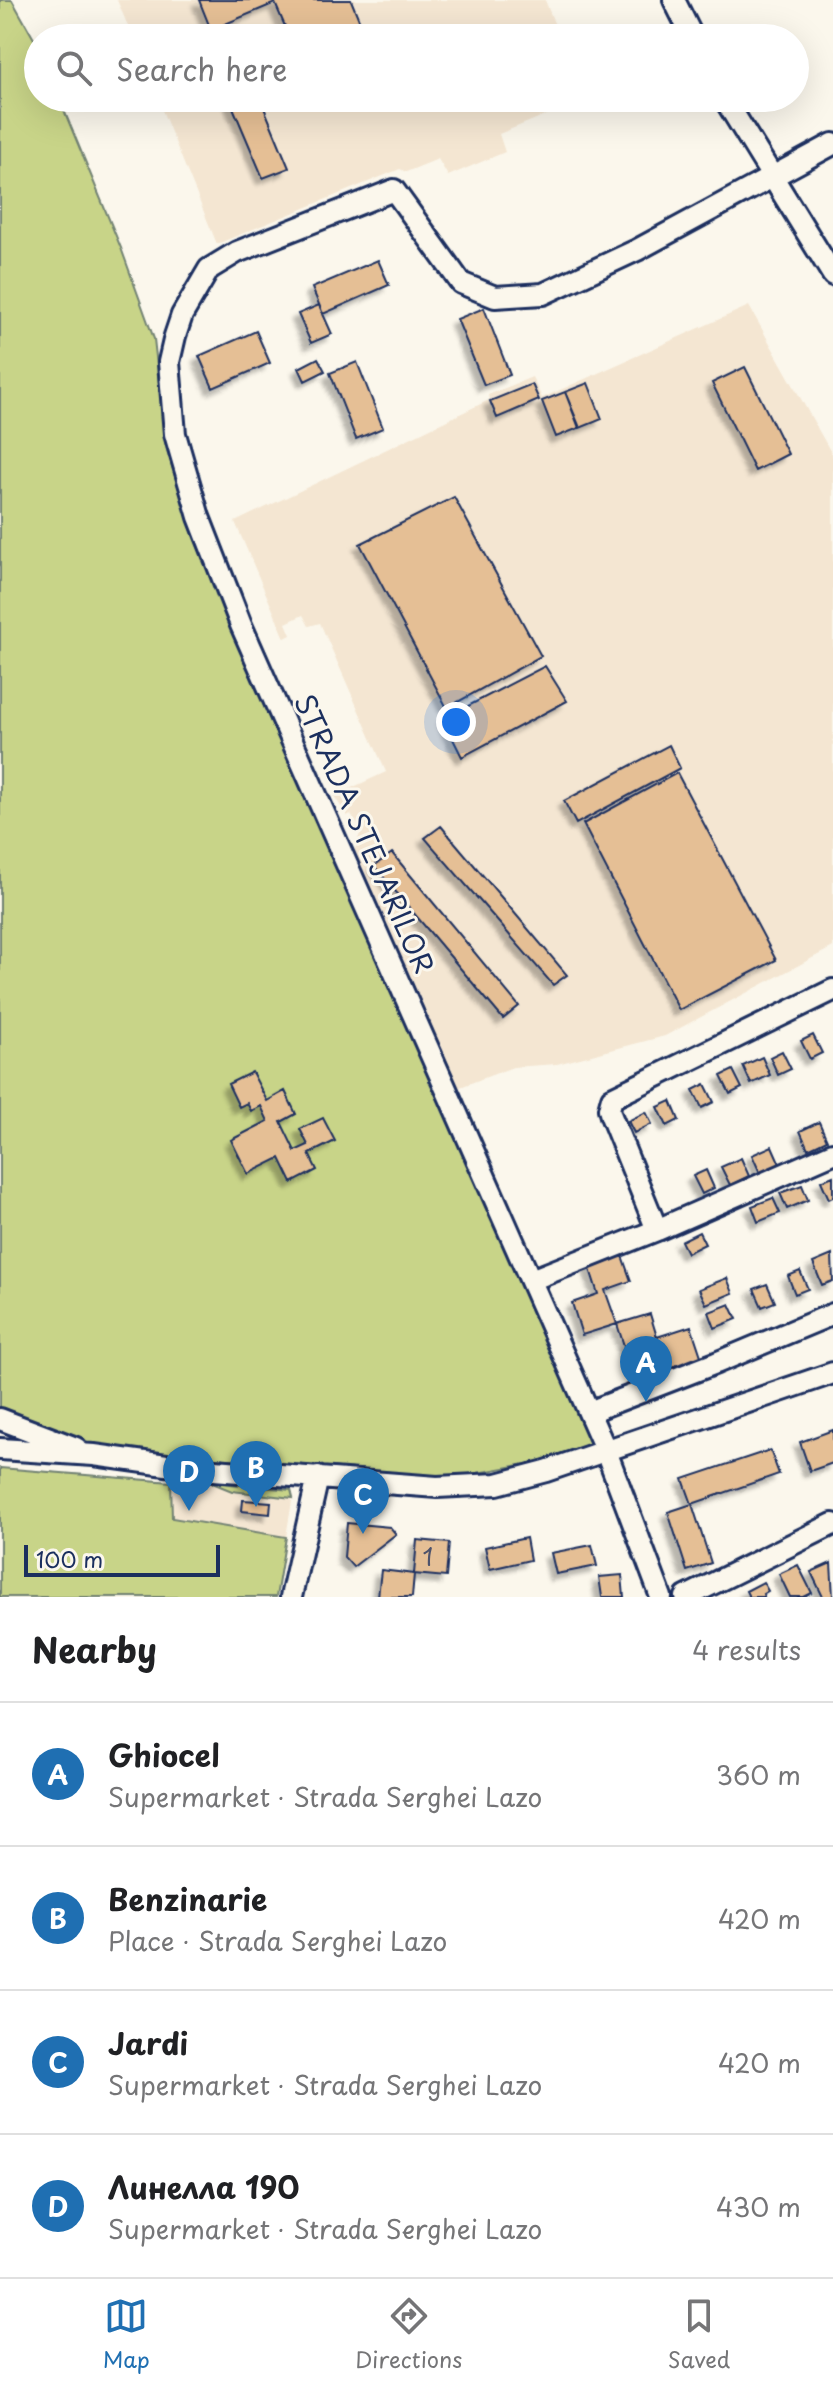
<!DOCTYPE html>
<meta charset="utf-8">
<style>
body{margin:0;font-family:"Playpen Sans",sans-serif;background:#f6f6f6;color:#202124}
.scale{position:absolute;left:24px;bottom:20px;width:196px;box-sizing:border-box;padding-left:8px;border:4px solid #1b2f5e;border-top:0;font-size:22px;line-height:28px;white-space:nowrap;color:#1b2f5e;-webkit-text-stroke:6px #fbf7ec;paint-order:stroke}
.you{position:absolute;left:456px;top:722px;width:28px;height:28px;margin:-20px;border:6px solid #fff;border-radius:50%;background:#1a73e8;box-shadow:0 0 0 12px #1a73e833}
.badge{display:grid;place-items:center;width:52px;height:52px;border-radius:50%;background:#1f6fb2;color:#fff;font-size:26px;font-weight:700}
.pin{position:absolute;translate:-50% -66px;filter:drop-shadow(0 2px 4px #0008)}
.pin::after{content:'';position:absolute;top:42px;width:28px;height:24px;background:inherit;clip-path:polygon(0 0,100% 0,50% 100%)}
.list{margin:0;padding:0;list-style:none}
h2{display:flex;justify-content:space-between;align-items:center;height:104px;margin:0;padding:0 32px;font-size:34px}
h2 small{font-size:26px;font-weight:400;color:#757577}
.list li{display:grid;grid-template-columns:52px 1fr auto;gap:24px;align-items:center;box-sizing:border-box;height:144px;padding:0 32px;border-top:2px solid #e0e0e0}
.list b{display:block;font-size:30px;white-space:nowrap}
.list p{margin:0;font-size:26px;white-space:nowrap;color:#757577}
.list em{font-size:26px;font-style:normal;color:#757577}
.icon{flex:none;width:44px;height:44px;fill:none;stroke:currentColor;stroke-width:2;stroke-linecap:round;stroke-linejoin:round}
.map{position:relative;flex:none;width:833px;height:1597px;overflow:hidden}
.search{position:absolute;background:#fff;box-shadow:0 8px 32px #0002;left:24px;right:24px;top:24px;height:88px;display:flex;align-items:center;gap:20px;box-sizing:border-box;padding:0 28px;border-radius:44px;color:#757577;font-size:30px}
.sheet{height:680px;background:#fff}
nav{display:flex;justify-content:space-around;align-items:center;box-sizing:border-box;height:112px;border-top:2px solid #e0e0e0;background:#fff;font-size:22px;color:#757577}
nav a{display:grid;justify-items:center;gap:4px}
nav .on{color:#1f6fb2}
.map>svg:first-child{display:block}
.built{fill:#f4e6d2}
.green{fill:#c8d488;stroke:#728273;stroke-width:2}
.building{fill:#e5bf95;stroke:#1b2f5e;stroke-width:2;filter:url(#shadow)}
.lines{fill:none;stroke-linecap:round;stroke-linejoin:round}
.minor-casing{stroke:#1b2f5e;stroke-width:26}
.minor{stroke:#fbf7ec;stroke-width:20}
.labels{text-anchor:middle;stroke-width:6;stroke-linejoin:round;paint-order:stroke}
.number-label{font-size:24px;fill:#4e536c}
.street-label{font-size:28px;fill:#1b2f5e;stroke:#fbf7ec}
</style>
<div class="map">
<svg width="833" height="1597" viewBox="0 0 833 1597">
<defs>
<filter id="shadow"><feDropShadow dx="-6" dy="6" stdDeviation="2" flood-color="#0004"/></filter>
</defs>
<rect width="100%" height="100%" fill="#fbf7ec"/>
<filter id="ink" filterUnits="userSpaceOnUse"><feTurbulence type="fractalNoise" baseFrequency=".0125" numOctaves="2"/><feDisplacementMap in="SourceGraphic" scale="16" xChannelSelector="R" yChannelSelector="G"/><feConvolveMatrix kernelMatrix="1 2 1 2 8 2 1 2 1" color-interpolation-filters="sRGB"/></filter>
<g filter="url(#ink)">
<path class="built" d="M117 0H545L560 38H133Z
M157 98H584L585 99 499 134 505 152 448 176 438 159 406 172 400 169 217 244Z
M749 306 833 456V947L665 1036 557 1064 513 1067 455 1089 354 852 361 830 351 814 347 816 334 796 386 772 320 623 309 626 303 615 286 623 291 635 285 638 235 522 489 400 488 395 532 377 542 398Z
M171 1482H210L291 1490 293 1495 286 1537 172 1518Z"/>
<path class="green" d="M0 0H12L38 46V98H59L121 248 154 339 166 447 194 538 593 1437 589 1447 531 1463 455 1477 99 1449 0 1410Z
M0 1468 171 1482 172 1518 286 1537 276 1597H0Z
M210 1482 291 1490 293 1498 232 1491Z"/>
<path class="building" d="M199 0H351L360 22 322 38H290L275 3 211 30Z
M464 28 468 38H446L445 36Z
M229 98H260L289 168 263 178Z
M378 260 389 285 323 314 312 288Z
M319 305 332 334 311 343 298 314Z
M484 308 510 375 484 385 457 319Z
M256 331 270 363 213 388 199 356Z
M318 358 325 371 305 381 299 368Z
M357 362 383 428 356 439 330 373Z
M745 367 788 454 755 471 712 383Z
M588 383 602 419 580 428 565 392Z
M532 384 539 400 497 418 490 401Z
M565 392 579 428 556 437 542 401Z
M454 497 541 656 447 708 360 544Z
M545 666 567 701 462 757 443 719Z
M669 745 680 768 576 824 564 801Z
M677 773 776 960 679 1010 583 824Z
M441 826 567 975 553 985 425 838Z
M392 853 519 1006 503 1019 374 866Z
M813 1035 822 1053 810 1059 801 1041Z
M782 1051 791 1069 778 1075 770 1057Z
M762 1057 770 1075 751 1084 743 1066Z
M733 1070 742 1088 730 1094 721 1076Z
M252 1072 267 1101 285 1091 296 1114 281 1122 295 1151 308 1145 300 1129 323 1118 335 1141 309 1154 317 1170 292 1183 280 1158 248 1174 231 1140 268 1121 261 1106 251 1111 247 1103 239 1107 228 1084Z
M705 1084 714 1102 702 1108 693 1090Z
M671 1101 679 1120 667 1126 658 1107Z
M646 1112 652 1124 634 1133 628 1121Z
M819 1122 827 1140 808 1149 800 1131Z
M772 1146 780 1164 760 1173 752 1155Z
M741 1158 749 1176 730 1185 721 1167Z
M706 1170 714 1188 702 1194 693 1176Z
M833 1176V1197L829 1199 821 1181Z
M802 1185 808 1200 787 1209 780 1193Z
M773 1198 780 1213 758 1222 752 1206Z
M699 1232 705 1244 687 1253 681 1241Z
M620 1250 631 1281 605 1290 617 1324 582 1335 572 1303 598 1294 587 1260Z
M832 1255 833 1281 822 1285 813 1263Z
M800 1271 808 1289 795 1294 788 1276Z
M727 1278 733 1293 706 1304 699 1289Z
M767 1284 775 1302 762 1307 754 1289Z
M730 1304 737 1319 715 1328 709 1312Z
M650 1314 657 1337 691 1326 702 1359 671 1369 663 1343 627 1355 617 1324Z
M833 1430V1463L810 1471 800 1442Z
M770 1450 779 1474 692 1504 683 1479Z
M243 1500 271 1502 270 1514 242 1511Z
M692 1504 711 1563 687 1571 668 1512Z
M347 1523 390 1527 396 1534 353 1567 344 1557Z
M526 1538 530 1560 490 1569 485 1547Z
M417 1540 449 1543 446 1577 414 1574Z
M592 1545 597 1566 556 1574 551 1553Z
M831 1563 833 1597H823L811 1572Z
M798 1565 812 1593 804 1597H790L779 1574Z
M381 1570 414 1574 412 1597H378Z
M622 1575 624 1597H602L599 1577Z
M763 1582 768 1591 763 1594 764 1597H749L746 1591Z"/>
<g class="lines">
<defs>
<path id="minor" d="M674 0 693 38
M724 98 833 275
M657 1230 611 1116 609 1109 612 1098 833 990
M531 1280 657 1230 833 1153
M589 1412 716 1363 833 1314
M0 1419 76 1448
M0 1449 94 1455 188 1468 437 1487 497 1484 546 1471 833 1373
M291 1597 318 1477
M661 1597 606 1451 241 625 199 517 175 434 169 362 175 336 182 315 209 269 237 252 394 190 461 283 495 297 543 294 637 250 833 144
M686 1597 833 1524"/>
</defs>
<use href="#minor" class="minor-casing"/>
<use href="#minor" class="minor"/>
</g>
</g>
<g class="labels">
<g class="number-label">
<text x="428" y="1566">1</text>
</g>
<g class="street-label">
<text transform="translate(364 834) rotate(66)" y="10">STRADA STEJARILOR</text>
</g>
</g>
</svg>
<div class="scale">100 m</div>
<div class="you"></div>
<div class="pin badge" style="left:646px;top:1402px">A</div>
<div class="pin badge" style="left:256px;top:1507px">B</div>
<div class="pin badge" style="left:363px;top:1534px">C</div>
<div class="pin badge" style="left:189px;top:1511px">D</div>
<div class="search"><svg class="icon" aria-label="search" viewBox="0 0 24 24"><circle cx="10" cy="10" r="6"/><path d="M15 15l6 6"/></svg>Search here</div>
</div>
<section class="sheet">
<h2>Nearby<small>4 results</small></h2>
<ul class="list">
<li><span class="badge">A</span><div><b>Ghiocel</b><p>Supermarket · Strada Serghei Lazo</p></div><em>360 m</em></li>
<li><span class="badge">B</span><div><b>Benzinarie</b><p>Place · Strada Serghei Lazo</p></div><em>420 m</em></li>
<li><span class="badge">C</span><div><b>Jardi</b><p>Supermarket · Strada Serghei Lazo</p></div><em>420 m</em></li>
<li><span class="badge">D</span><div><b>Линелла 190</b><p>Supermarket · Strada Serghei Lazo</p></div><em>430 m</em></li>
</ul>
</section>
<nav>
<a class="on"><svg class="icon" aria-label="map" viewBox="0 0 24 24"><path d="M3 6l6-2 6 2 6-2v14l-6 2-6-2-6 2zM9 4v14M15 6v14"/></svg>Map</a>
<a><svg class="icon" aria-label="directions" viewBox="0 0 24 24"><path d="M12 3l9 9-9 9-9-9zM9 14v-3h6M13 9l2 2-2 2"/></svg>Directions</a>
<a><svg class="icon" aria-label="saved" viewBox="0 0 24 24"><path d="M7 4h10v16l-5-4-5 4z"/></svg>Saved</a>
</nav>
